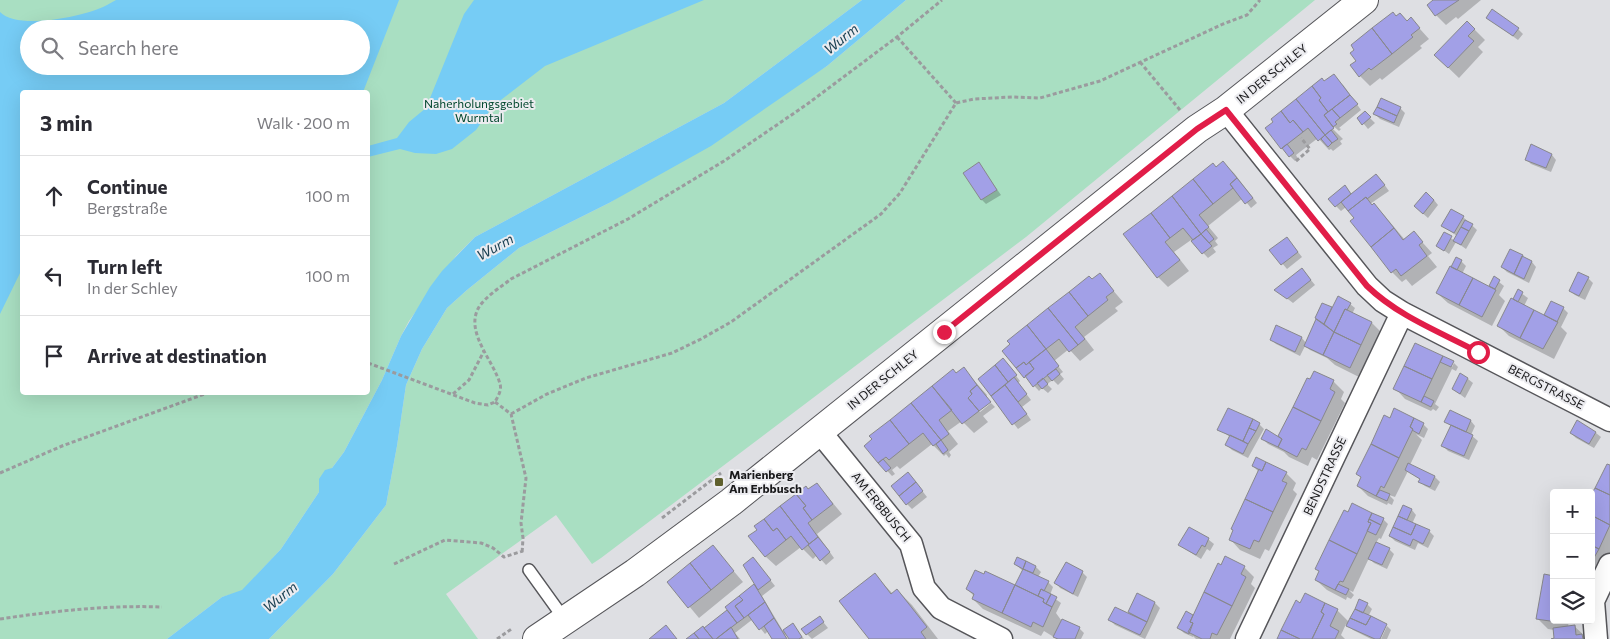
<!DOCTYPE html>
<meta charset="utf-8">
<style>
body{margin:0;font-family:Commissioner,sans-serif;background:#f2f2f3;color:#2b2b33}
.controls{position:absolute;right:15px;bottom:15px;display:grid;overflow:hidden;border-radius:5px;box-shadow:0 5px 20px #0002}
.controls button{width:45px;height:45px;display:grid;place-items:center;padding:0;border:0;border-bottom:1px solid #e1e1e2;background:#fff;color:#2b2b33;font:25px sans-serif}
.stop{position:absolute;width:15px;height:15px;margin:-11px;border:4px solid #e11d48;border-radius:50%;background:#fff}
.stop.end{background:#e11d48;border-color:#fff;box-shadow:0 1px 5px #0008}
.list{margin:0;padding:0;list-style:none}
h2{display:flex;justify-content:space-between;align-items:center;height:65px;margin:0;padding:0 20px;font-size:21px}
h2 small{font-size:16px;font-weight:400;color:#7c7c81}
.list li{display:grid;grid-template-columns:32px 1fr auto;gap:15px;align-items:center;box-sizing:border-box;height:80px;padding:0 20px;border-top:1px solid #e1e1e2}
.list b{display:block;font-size:19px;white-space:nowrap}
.list p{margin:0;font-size:16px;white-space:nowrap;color:#7c7c81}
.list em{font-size:16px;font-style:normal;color:#7c7c81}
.icon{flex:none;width:28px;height:28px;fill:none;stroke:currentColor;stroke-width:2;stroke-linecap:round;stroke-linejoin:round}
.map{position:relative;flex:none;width:1610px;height:639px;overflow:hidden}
.search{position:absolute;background:#fff;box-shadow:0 5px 20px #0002;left:20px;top:20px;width:350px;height:55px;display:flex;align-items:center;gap:12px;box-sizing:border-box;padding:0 18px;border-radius:28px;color:#7c7c81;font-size:19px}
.panel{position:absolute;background:#fff;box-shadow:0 5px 20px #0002;left:20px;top:90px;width:350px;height:305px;border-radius:5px}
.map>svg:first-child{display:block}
.green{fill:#a9dfc2;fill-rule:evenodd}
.water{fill:#76ccf5;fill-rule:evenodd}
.shadow{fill:#0003}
.building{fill:#a2a0e7;stroke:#88888c}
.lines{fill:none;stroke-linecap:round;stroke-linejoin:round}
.service-casing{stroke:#56565a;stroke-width:14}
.minor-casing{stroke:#56565a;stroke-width:25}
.tertiary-casing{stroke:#56565a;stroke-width:30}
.path{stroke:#9b9b9e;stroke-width:3;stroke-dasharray:4 2.5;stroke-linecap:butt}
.service{stroke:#fff;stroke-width:11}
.minor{stroke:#fff;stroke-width:22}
.tertiary{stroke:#fff;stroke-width:28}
.route{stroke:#e11d48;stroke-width:6}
.poi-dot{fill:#5f602d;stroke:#ececf0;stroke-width:2}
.labels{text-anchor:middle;stroke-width:4;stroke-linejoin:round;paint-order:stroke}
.street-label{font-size:12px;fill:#19191b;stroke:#ececf0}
.park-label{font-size:12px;fill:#00472d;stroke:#ececf0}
.poi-label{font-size:12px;font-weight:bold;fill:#19191b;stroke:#ececf0;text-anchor:start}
.water-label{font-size:14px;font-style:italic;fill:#1c4254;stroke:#ececf0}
</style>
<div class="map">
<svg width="1610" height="639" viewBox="0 0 1610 639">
<rect width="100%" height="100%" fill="#dedfe3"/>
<path class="green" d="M0 0H862L724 103 475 237 456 256 409 321 401 336 382 380 344 452 332 468 319 492 281 549 242 591 222 597 167 639H0ZM29 29H361V66H29ZM22 92H368V392H22Z
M906 0H1315L1026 237 601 558 592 564 556 515 446 594 478 639H269L333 574 386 505 397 446 406 385 422 349 447 308 467 290 519 248 609 203 827 66Z"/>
<path class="water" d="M116 0H399L363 92H22V269L0 314V12C17 30 78 17 98 9 104 7 110 3 116 0ZM29 29H361V66H29Z
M474 0H704L545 66 493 106 476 130 452 149 436 154 415 153 400 149 368 157V146L397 138 409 122 426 108 464 14Z
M862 0H906L827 66 711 146 609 203 519 248 467 290 447 308 422 349 406 385 397 446 386 505 333 574 269 639H167L222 597 242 590 281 549 319 492V479L325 470 332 468 344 452 382 380 401 336 430 287 442 271 475 237 724 103Z"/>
<path class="shadow" d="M1434 0H1481L1458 19 1456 17 1446 25 1436 15Z
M1396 17 1407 22 1411 19 1429 39 1420 46 1422 48 1382 80 1380 78 1370 86 1360 76 1356 50Z
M1467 22 1485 40 1478 47 1483 52 1459 78 1435 55Z
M1493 22 1518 29 1523 34 1518 40Z
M1333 76 1344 86 1361 110 1339 128 1341 129 1339 131 1330 123 1329 125 1343 139 1340 141 1342 144 1333 151 1331 149 1329 150 1318 138 1296 155 1298 159 1295 161 1282 148 1325 82Z
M1400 108 1405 113 1399 127 1380 119 1375 114Z
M1365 113 1375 123 1368 129 1359 118Z
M1552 155 1556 160 1551 172 1531 164 1526 159Z
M1223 163 1234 173 1257 203 1251 208 1243 198 1208 226 1218 238 1215 241 1218 245 1213 248 1216 252 1208 258 1191 240 1174 252 1189 271 1168 287 1158 277 1125 234Z
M979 164 1001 195 986 204 982 200Z
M1381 180 1389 191 1370 204 1372 206 1374 205 1384 215 1405 240 1414 233 1432 253 1428 256 1437 267 1412 286 1406 279 1402 282 1392 272 1346 207 1341 211 1336 206 1345 186 1352 195Z
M1434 200 1438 205 1428 218 1420 211Z
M1463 217 1477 230 1466 249 1456 242 1449 254 1438 246 1445 234 1455 241 1457 236 1443 226Z
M1291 243 1302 257 1287 269 1271 250Z
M1461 261 1466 266 1462 274 1489 288 1494 278 1504 286 1499 295 1505 301 1492 326 1448 303 1437 293Z
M1532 262 1536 267 1529 283 1507 272 1502 267Z
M1302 269 1315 285 1293 303 1276 290Z
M1100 275 1123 302 1115 308 1118 311 1084 337 1094 350 1080 361 1069 349 1054 361 1063 372 1060 374 1064 379 1058 385 1053 380 1047 384 1052 389 1048 393 1042 388 1039 391 1017 367 1092 281Z
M1588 278 1593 283 1585 300 1575 295 1570 291Z
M1518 291 1528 298 1524 306 1545 317 1563 308 1568 313 1561 327 1567 333 1554 359 1509 336 1499 326Z
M1323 304 1333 309 1350 304 1355 308 1352 314 1372 323 1382 333 1361 378 1335 365 1327 358 1310 350 1305 346 1300 356 1276 344 1271 339 1277 327 1302 338 1306 343Z
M1416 344 1452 367 1454 363 1458 367 1456 371 1452 369 1435 404 1439 407 1436 411 1433 409 1431 411 1405 399 1395 388Z
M1008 365 1020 381 1018 383 1031 400 1022 407 1031 420 1018 429 979 379Z
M964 369 987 395 978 410 980 412 991 403 995 407 983 416 988 422 974 433 962 421 948 431 958 444 949 452 951 455 949 458 946 454 944 456 932 444 900 469 897 466 892 470 895 474 892 476 879 462 957 374Z
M1315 372 1334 382 1344 392 1341 399 1345 403 1317 460 1312 457 1308 466 1289 457 1284 452 1268 444 1263 439 1282 440Z
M1468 379 1473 383 1465 398 1453 389Z
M1228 409 1259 424 1264 429 1248 458 1232 450 1227 445 1230 437 1219 429Z
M1390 419 1423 424 1428 429 1424 438 1416 434 1422 440 1410 465 1435 477 1440 482 1435 491 1425 486 1420 482 1421 480 1408 471 1395 497 1389 495 1394 500 1392 505 1388 503 1387 505 1368 496 1358 486 1362 478 1358 474Z
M1445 421H1471L1475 426 1471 435 1478 441 1469 460 1448 451 1443 446 1452 427Z
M1578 422 1596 433 1601 437 1594 448 1576 438 1571 433Z
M1253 466 1286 473 1296 483 1293 490 1297 494 1283 522 1269 551 1265 549 1260 559 1240 550 1230 539 1258 471Z
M1610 467V556L1591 583V498Z
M913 479 927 497 912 509 907 504Z
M817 484 842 514 817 534 834 558 826 565 817 555 813 559 801 547 776 566 765 556 809 491Z
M1404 507 1412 510 1416 515 1412 524 1429 531 1434 536 1428 548 1418 543 1415 550 1395 541 1390 536Z
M1344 512 1383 519 1388 524 1381 539 1379 538 1376 543 1389 549 1394 554 1387 569 1374 563 1369 558 1353 592 1349 590 1354 595 1351 599 1347 597 1346 600 1327 590 1316 580 1320 572 1317 569Z
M1189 528 1209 540 1214 544 1210 551 1207 549 1201 559 1185 549 1180 544Z
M713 547 743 582 699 618 669 582Z
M753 558 775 586 762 596 783 631 793 625 804 639H791L787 634 785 635 788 639H773L768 631 765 634 753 619 735 633 740 639H688L704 629 729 610 726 607 756 584Z
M1018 559 1036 567 1041 572 1038 577 1048 582 1053 587 1050 595 1061 603 1056 613 1061 620 1079 628 1084 633 1081 639H1057L1044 631 1041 636 983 609 973 599 974 596 967 589 1016 587 1023 571 1015 564Z
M1221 566 1244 567 1254 577 1251 584 1255 588 1230 639H1196L1193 636V637L1184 633 1179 628 1186 613 1194 616Z
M1082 572 1087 577 1078 597 1060 588 1056 583Z
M875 575 893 594 897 590 912 605 938 639H870Z
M1137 595 1155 603 1160 608 1145 639 1115 625 1110 620 1129 614Z
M1305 595 1337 610 1349 622 1367 604 1372 609 1368 617 1378 639H1371L1353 630 1346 624 1341 635 1345 639H1279L1301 605Z
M820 618 828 628 812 639 807 634Z
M1538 619 1569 620 1568 627 1574 626 1585 636V639H1555L1554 630 1548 629Z
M1387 626 1391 630 1387 639H1381Z"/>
<path class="building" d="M1433 0H1432H1459L1435 16 1427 5Z
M1492 9 1519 28 1513 36 1486 18Z
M1393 12 1396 16 1400 13 1407 21 1411 17 1420 28 1411 35 1413 37 1392 54 1372 28Z
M1467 21 1475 29 1468 36 1474 41 1448 68 1434 55Z
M1372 28 1392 54 1371 70 1369 68 1359 77 1350 65 1356 61 1350 53 1354 50 1351 45Z
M1334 74 1350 95 1328 112 1319 100 1321 98 1312 86 1322 78 1324 81Z
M1312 86 1321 98 1319 100 1328 112 1324 115 1334 128 1325 135 1296 99Z
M1350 95 1358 104 1340 118 1332 109Z
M1381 98 1401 107 1397 116 1377 107Z
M1296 99 1325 135 1318 141 1308 128 1303 132 1293 120 1290 123 1281 111Z
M1377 107 1397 116 1394 123 1373 114Z
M1332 109 1340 118 1335 122 1337 124 1333 127 1324 115Z
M1281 111 1290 123 1293 120 1303 132 1281 149 1265 128 1273 122 1271 119Z
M1365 111 1371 117 1362 125 1357 118Z
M1331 130 1338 139 1332 143 1325 135Z
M1325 135 1332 143 1328 147 1321 139Z
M1287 144 1294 153 1289 157 1282 148Z
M1531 144 1552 154 1546 168 1525 160Z
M1223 161 1237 178 1230 184 1233 188 1213 204 1193 179 1213 163 1216 167Z
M979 162 997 190 981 200 963 173Z
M1376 174 1385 185 1367 199 1366 197 1348 211 1341 202Z
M1237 178 1253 198 1245 204 1230 184Z
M1193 179 1213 204 1199 215 1209 227 1201 234 1172 196Z
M1345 185 1351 194 1335 207 1328 199Z
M1426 192 1434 200 1423 214 1414 206Z
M1172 196 1201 234 1193 240 1183 228 1170 238 1151 213Z
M1366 197 1372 205 1374 203 1394 228 1371 247 1350 221 1354 218 1348 211Z
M1451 209 1464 216 1454 233 1441 226Z
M1151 213 1170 238 1165 242 1180 260 1157 278 1123 234Z
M1465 220 1473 224 1469 231 1461 227Z
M1461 227 1469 231 1461 245 1453 241Z
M1394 228 1403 240 1414 231 1423 242 1419 245 1427 256 1401 276 1396 269 1391 273 1371 247Z
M1206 229 1214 239 1209 243 1201 234Z
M1444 232 1452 236 1444 251 1436 246Z
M1201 234 1212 246 1202 254 1191 241Z
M1287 237 1298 252 1281 265 1269 250Z
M1510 249 1523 255 1514 274 1501 267Z
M1522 256 1532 261 1524 279 1514 274Z
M1456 257 1462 260 1457 270 1451 267Z
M1450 266 1473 278 1459 305 1436 293Z
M1302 268 1311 280 1287 299 1274 290Z
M1578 272 1589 277 1579 296 1569 291Z
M1100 273 1114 291 1106 297 1108 300 1088 316 1069 292 1089 276 1092 279Z
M1494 276 1500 280 1495 289 1489 286Z
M1473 278 1496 290 1482 317 1459 305Z
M1518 289 1523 292 1518 302 1513 299Z
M1069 292 1088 316 1075 327 1085 339 1078 345 1048 308Z
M1338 296 1351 303 1347 310 1345 309 1334 332 1324 324Z
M1511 298 1534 310 1520 338 1497 326Z
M1551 301 1564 307 1557 322 1544 315Z
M1322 303 1332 307 1324 324 1315 318Z
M1048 308 1078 345 1069 352 1059 339 1046 349 1027 325Z
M1345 309 1372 322 1361 345 1334 332Z
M1534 310 1558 322 1543 349 1520 338Z
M1316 319 1334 332 1323 355 1304 346Z
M1027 325 1046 349 1026 365 1024 362 1016 368 1002 351 1010 344 1007 341Z
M1276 325 1302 337 1295 352 1270 340Z
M1334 332 1361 345 1350 368 1323 355Z
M1415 343 1443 356 1432 379 1404 366Z
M1046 349 1059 366 1033 387 1025 376 1034 369 1029 362Z
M1443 356 1454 361 1451 367 1440 362Z
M1003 358 1017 375 1008 382 995 365Z
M1024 362 1026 365 1029 362 1034 369 1024 378 1016 368Z
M995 365 1008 382 991 396 978 379Z
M1404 366 1432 379 1421 402 1393 389Z
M964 367 977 385 970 391 972 394 968 398 979 411 962 424 932 386 953 369 956 373Z
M1056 369 1060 374 1052 381 1047 375Z
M1314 371 1334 380 1330 389 1335 392 1321 421 1293 407 1307 378 1310 379Z
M1460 373 1468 378 1460 394 1452 389Z
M1014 377 1027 394 1018 402 1005 385Z
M1043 378 1048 384 1042 389 1037 383Z
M977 385 991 402 979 411 968 398 972 394 970 391Z
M1005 385 1027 414 1012 425 991 396Z
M932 386 952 410 939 420 949 434 941 440 911 403Z
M1424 396 1434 401 1431 407 1421 402Z
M911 403 941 440 933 446 923 433 909 444 890 420Z
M1293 407 1321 421 1306 450 1302 448 1297 457 1278 447 1282 439 1278 436Z
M1228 408 1253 419 1243 441 1217 430Z
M1394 408 1414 418 1410 427 1413 429 1399 458 1371 444 1384 415 1390 418Z
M1450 410 1471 420 1466 432 1444 422Z
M1414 418 1424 423 1419 434 1412 430 1413 429 1410 427Z
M1253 419 1260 423 1256 431 1249 428Z
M890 420 909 444 889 460 886 457 878 463 864 446 872 439 869 436Z
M1577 420 1596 432 1589 444 1570 433Z
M1451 425 1473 435 1464 456 1441 446Z
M1249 428 1256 431 1248 444 1243 441Z
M1266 429 1282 439 1278 447 1261 439Z
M1230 435 1248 444 1243 454 1225 445Z
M941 440 948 450 943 454 936 444Z
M1371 444 1399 458 1384 488 1381 486 1376 496 1357 486 1361 477 1356 474Z
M1256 457 1266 462 1262 471 1252 466Z
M883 459 891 468 886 472 878 463Z
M1266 462 1287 472 1282 481 1287 483 1273 512 1245 499 1259 469 1262 471Z
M1408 463 1435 476 1430 487 1418 482 1420 479 1405 470Z
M1607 464 1610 465V495L1595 488Z
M908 472 916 482 899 496 891 486Z
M916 482 923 491 906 505 899 496Z
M817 483 833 504 812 520 803 508 806 506 796 494 806 486 808 489Z
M1595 488 1610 495V525L1591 515V495Z
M1380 490 1390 494 1387 501 1376 496Z
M796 494 806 506 803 508 812 520 808 523 818 537 809 544 780 506Z
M1245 499 1273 512 1259 542 1254 540 1250 549 1229 540 1233 530 1231 529Z
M1352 503 1372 513 1368 522 1371 523 1357 554 1329 540 1344 510 1348 512Z
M1403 505 1412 509 1407 520 1398 516Z
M780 506 809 544 802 550 791 536 786 540 777 528 773 531 764 519Z
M1372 513 1384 518 1381 525 1369 519Z
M1591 515 1610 525 1599 549 1591 545Z
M1398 516 1416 524 1411 535 1393 527Z
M764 519 773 531 777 528 786 540 765 557 748 536 757 530 754 526Z
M1369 519 1381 525 1376 535 1367 531 1371 523 1368 522Z
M1416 524 1430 530 1423 544 1413 539 1410 546 1389 536 1393 527 1411 535Z
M1189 527 1209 538 1205 547 1202 545 1196 555 1178 545Z
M818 537 830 552 820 561 808 545Z
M1329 540 1357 554 1343 582 1340 581 1335 590 1315 580 1319 571 1315 569Z
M1376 542 1390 548 1382 565 1368 559Z
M713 545 734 571 711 590 690 563Z
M1591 545 1599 549 1591 563Z
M1225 556 1245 566 1241 574 1246 577 1232 606 1204 592 1218 563 1221 565Z
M753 557 771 580 758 590 743 565Z
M1017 557 1026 561 1023 569 1014 564Z
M1026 561 1036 566 1033 573 1023 569Z
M1066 562 1083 571 1073 594 1054 583Z
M690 563 711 590 688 608 667 582Z
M1023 569 1049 581 1044 591 1041 589 1038 596 1015 585Z
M975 570 984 574 985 571 1015 585 1002 613 972 599 974 594 966 589Z
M875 573 891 594 897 589 927 627 921 632 926 639H869L839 601Z
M1544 574 1554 576V620H1558L1557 622 1536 619Z
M754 584 765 602 744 618 735 606 743 600 739 596Z
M1338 584 1349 589 1346 595 1335 590Z
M1015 585 1044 599 1043 602 1052 607 1043 627 1033 622 1031 627 1002 613Z
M1041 589 1051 594 1046 604 1043 602 1044 599 1038 596Z
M1204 592 1232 606 1217 635 1212 633 1210 639H1202L1188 632 1193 623 1190 622Z
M1137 593 1155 602 1147 622 1128 612Z
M1305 593 1325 603 1321 612 1324 614 1312 639H1300L1281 630 1296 600 1300 603Z
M1051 594 1057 597 1052 607 1046 604Z
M739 596 743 600 735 606 744 618 737 623 725 607Z
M1359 599 1368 603 1363 613 1355 609Z
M765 602 774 618 759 630 748 615Z
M1325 603 1338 609 1330 626 1339 631 1335 639H1312L1324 614 1321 612Z
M1115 607 1147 622 1140 635 1108 620Z
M1355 609 1371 616 1366 625 1350 618Z
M727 610 737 623 716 639H713L704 628Z
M1186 611 1193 615 1190 622 1193 623 1189 634 1177 628Z
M820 616 824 622 806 635 801 629Z
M1371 616 1387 624 1380 639H1375L1346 626 1350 618 1366 625Z
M774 618 787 639H772L764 626Z
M1062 619 1080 627 1075 639H1058L1053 637Z
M793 623 802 637 799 639H789L783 630Z
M666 625 677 639H649Z
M1575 625 1576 635 1582 634 1583 639H1551L1554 638 1553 628Z
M703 626 704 628 713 639H699L694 633Z
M731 627 738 639H716Z
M1281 630 1300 639H1277Z
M694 633 699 639H686Z"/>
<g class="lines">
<defs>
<path id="service" d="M529 570 565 620"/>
<path id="minor" d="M1226 110 1367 286 1383 301 1402 313 1610 420
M820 432 911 544 924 588 941 608 1001 639
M1247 639 1402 313
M1596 639 1593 601 1610 565"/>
<path id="tertiary" d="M537 639 635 573 731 502 1197 129 1226 110 1364 0"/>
</defs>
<use href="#service" class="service-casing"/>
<use href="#minor" class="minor-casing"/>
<use href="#tertiary" class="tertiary-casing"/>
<path class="path" d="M897 37 956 103
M1140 62 1180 110
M1296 161 1310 149 1301 138
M368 363 475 403 488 405 495 402C498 396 502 390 500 384 494 361 464 332 479 307 486 296 501 287 511 279L628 219 724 161 806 105 897 37 942 0
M453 394 469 380 484 351
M495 402 511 414 526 478 521 523 523 538 522 554
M511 414 547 394 586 378 672 353 701 339 731 322 881 214 900 193 956 103 974 99 1012 97 1040 98 1100 81 1223 24 1247 15 1260 0
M0 473 62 446 210 392
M662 518 721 473
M394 564 445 540 481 543 493 548 504 557 523 551
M0 619C54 611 108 605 162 607
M497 639 513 628"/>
<use href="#service" class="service"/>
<use href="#minor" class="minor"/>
<use href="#tertiary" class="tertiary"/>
</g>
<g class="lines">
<path class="route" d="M944 332 1197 129 1226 110 1367 286C1398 316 1440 332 1478 352"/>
</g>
<rect class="poi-dot" x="714" y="477" width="10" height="10" rx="2.5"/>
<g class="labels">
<g class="street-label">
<text transform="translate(1272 74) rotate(-39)" y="4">IN DER SCHLEY</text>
<text transform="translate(883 380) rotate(-39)" y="4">IN DER SCHLEY</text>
<text transform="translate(1546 387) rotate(27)" y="4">BERGSTRASSE</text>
<text transform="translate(1325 476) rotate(-65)" y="4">BENDSTRASSE</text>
<text transform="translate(881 507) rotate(51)" y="4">AM ERBBUSCH</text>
</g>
<g class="park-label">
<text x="479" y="108">Naherholungsgebiet<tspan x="479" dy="14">Wurmtal</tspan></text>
</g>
<g class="poi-label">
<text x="729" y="479">Marienberg<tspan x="729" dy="14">Am Erbbusch</tspan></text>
</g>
<g class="water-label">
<text transform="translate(841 39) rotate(-39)" y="5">Wurm</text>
<text transform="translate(495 247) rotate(-29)" y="5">Wurm</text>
<text transform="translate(280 597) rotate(-39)" y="5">Wurm</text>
</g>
</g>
</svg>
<div class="controls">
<button>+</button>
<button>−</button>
<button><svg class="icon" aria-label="layers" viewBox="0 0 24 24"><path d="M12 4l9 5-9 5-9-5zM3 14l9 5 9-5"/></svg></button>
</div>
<div class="stop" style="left:1478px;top:352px"></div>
<div class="stop end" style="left:944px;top:332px"></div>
<div class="search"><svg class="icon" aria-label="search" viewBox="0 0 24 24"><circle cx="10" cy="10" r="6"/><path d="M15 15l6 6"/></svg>Search here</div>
<section class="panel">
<h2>3 min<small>Walk · 200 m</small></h2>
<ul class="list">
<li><svg class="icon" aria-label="ahead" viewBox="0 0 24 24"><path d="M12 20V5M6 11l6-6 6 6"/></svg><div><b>Continue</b><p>Bergstraße</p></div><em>100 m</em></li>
<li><svg class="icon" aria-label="left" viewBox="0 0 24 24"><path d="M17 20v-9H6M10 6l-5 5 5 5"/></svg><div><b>Turn left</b><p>In der Schley</p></div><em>100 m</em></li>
<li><svg class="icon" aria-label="arrive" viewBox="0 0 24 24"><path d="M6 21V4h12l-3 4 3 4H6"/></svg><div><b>Arrive at destination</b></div></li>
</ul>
</section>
</div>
